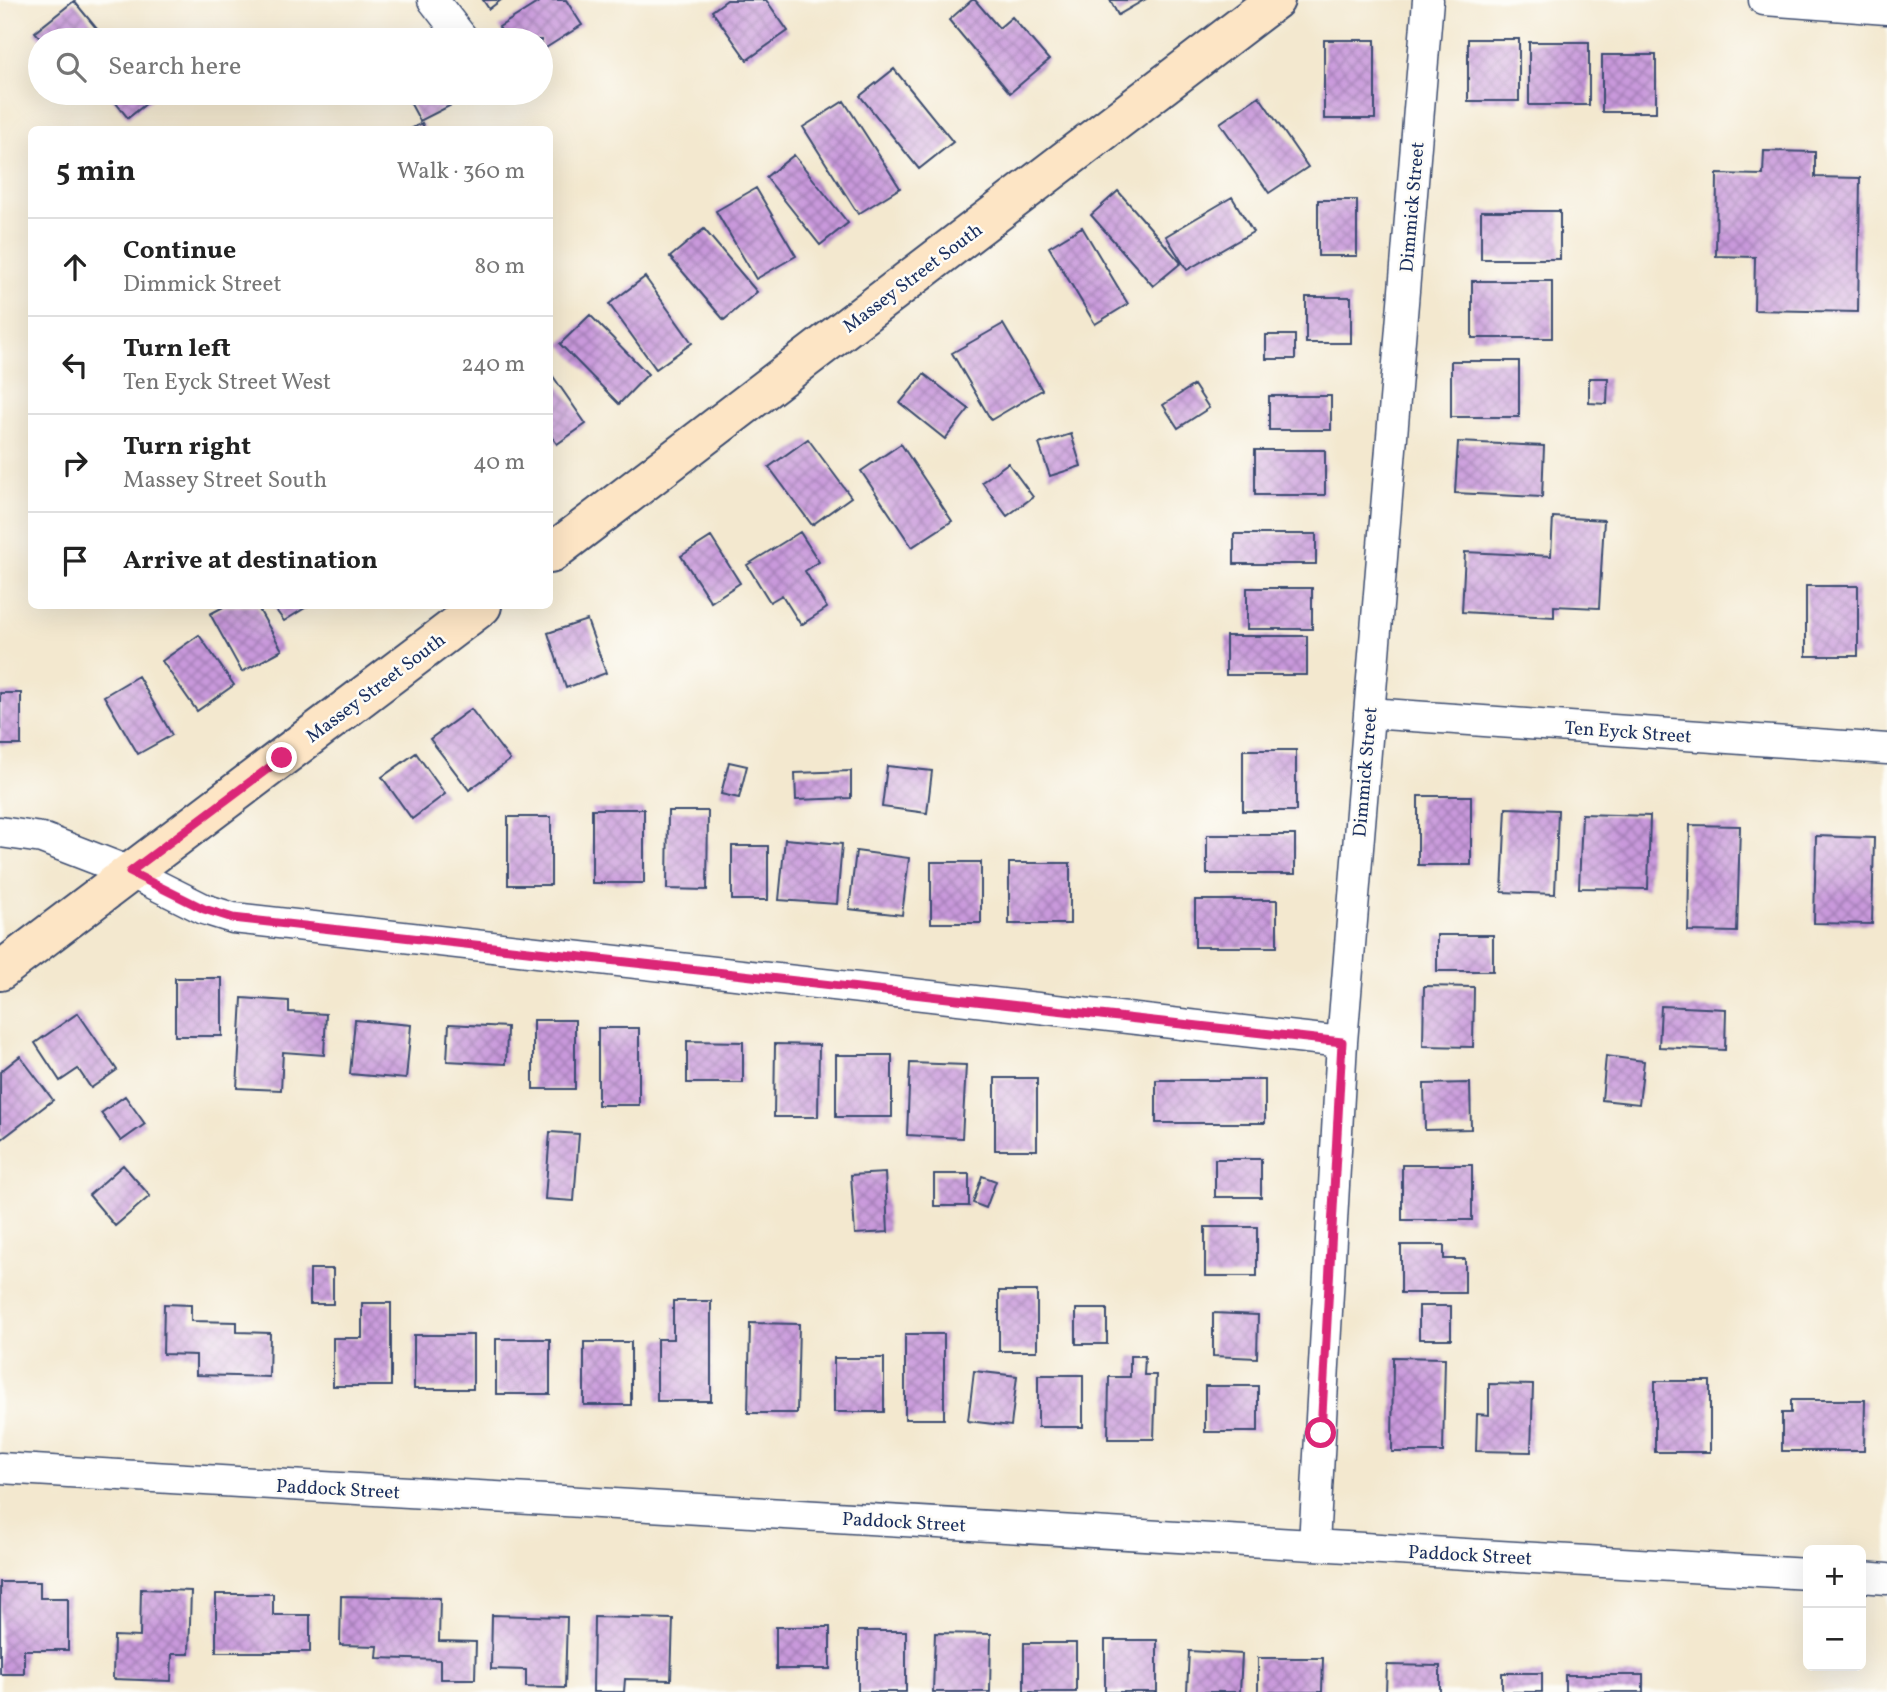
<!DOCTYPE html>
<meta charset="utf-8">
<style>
body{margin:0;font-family:Vollkorn,serif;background:#f6f6f6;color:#222}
.controls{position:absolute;right:21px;bottom:21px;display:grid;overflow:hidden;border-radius:10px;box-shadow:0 7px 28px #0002}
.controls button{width:63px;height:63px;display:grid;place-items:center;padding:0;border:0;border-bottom:2px solid #e0e0e0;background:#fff;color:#222;font:35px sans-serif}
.stop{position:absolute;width:21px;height:21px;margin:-16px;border:5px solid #db2777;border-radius:50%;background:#fff}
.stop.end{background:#db2777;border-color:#fff;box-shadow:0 2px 7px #0008}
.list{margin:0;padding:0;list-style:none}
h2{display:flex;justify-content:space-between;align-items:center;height:91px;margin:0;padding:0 28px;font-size:30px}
h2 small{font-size:23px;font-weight:400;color:#767676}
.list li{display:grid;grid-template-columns:46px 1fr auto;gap:21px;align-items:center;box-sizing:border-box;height:98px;padding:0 28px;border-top:2px solid #e0e0e0}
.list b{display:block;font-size:26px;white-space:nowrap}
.list p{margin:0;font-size:23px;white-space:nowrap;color:#767676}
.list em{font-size:23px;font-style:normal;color:#767676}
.icon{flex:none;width:38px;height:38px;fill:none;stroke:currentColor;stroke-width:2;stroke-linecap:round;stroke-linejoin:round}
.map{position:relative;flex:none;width:1887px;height:1692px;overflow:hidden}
.search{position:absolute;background:#fff;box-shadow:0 7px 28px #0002;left:28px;top:28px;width:525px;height:77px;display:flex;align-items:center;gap:18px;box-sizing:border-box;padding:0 24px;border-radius:38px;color:#767676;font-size:26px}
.panel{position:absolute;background:#fff;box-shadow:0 7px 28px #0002;left:28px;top:126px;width:525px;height:483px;border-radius:10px}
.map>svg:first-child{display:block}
.building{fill:url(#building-cross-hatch)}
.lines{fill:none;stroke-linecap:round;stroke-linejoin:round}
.street-casing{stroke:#3b4b6f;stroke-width:33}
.secondary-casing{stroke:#3b4b6f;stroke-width:42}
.street{stroke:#fff;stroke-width:30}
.secondary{stroke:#fde5c5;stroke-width:38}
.route{stroke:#db2777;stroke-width:9}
.labels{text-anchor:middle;stroke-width:5;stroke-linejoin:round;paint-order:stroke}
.street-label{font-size:19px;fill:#1b2f5e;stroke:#fdfcf7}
</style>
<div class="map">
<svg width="1887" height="1692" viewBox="0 0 1887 1692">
<defs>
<pattern id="building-cross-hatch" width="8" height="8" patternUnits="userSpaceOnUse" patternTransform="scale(1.75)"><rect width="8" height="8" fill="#c999db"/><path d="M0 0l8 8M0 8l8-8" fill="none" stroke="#a27db5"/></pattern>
</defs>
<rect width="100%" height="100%" fill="#fdfcf7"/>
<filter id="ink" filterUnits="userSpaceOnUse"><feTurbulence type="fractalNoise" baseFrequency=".0143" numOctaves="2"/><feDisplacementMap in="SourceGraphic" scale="14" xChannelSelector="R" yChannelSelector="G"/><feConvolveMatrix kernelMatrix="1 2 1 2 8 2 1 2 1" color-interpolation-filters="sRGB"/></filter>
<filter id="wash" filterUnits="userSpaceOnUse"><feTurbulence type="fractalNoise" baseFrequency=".00686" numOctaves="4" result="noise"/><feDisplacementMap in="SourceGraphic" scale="28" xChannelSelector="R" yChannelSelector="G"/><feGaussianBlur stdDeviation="1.57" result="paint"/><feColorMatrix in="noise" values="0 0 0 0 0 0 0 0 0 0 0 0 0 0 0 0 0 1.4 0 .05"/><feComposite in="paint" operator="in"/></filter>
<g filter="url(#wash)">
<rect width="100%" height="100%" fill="#f3e8cf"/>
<g id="blocks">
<path class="building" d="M483 0H501L489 9Z
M542 0H566L582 25 541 51V40H507L499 27Z
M727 0H766L788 31 747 60 712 11Z
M972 0H975L999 28 1012 17 1049 60 1010 93 949 20Z
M1110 0H1144L1118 15Z
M74 1 106 40H42L35 32Z
M1468 39H1519V101H1468Z
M1324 40H1375V119H1324Z
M1529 42H1589V105H1529Z
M1602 55H1656V112H1602Z
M894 69 953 142 919 169 860 96Z
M108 93H147L152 99 128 118Z
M405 93H460L463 99 420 121Z
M1259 96 1308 167 1269 193 1220 123Z
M844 101 900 188 858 214 803 127Z
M422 123 425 130H409Z
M1764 151 1815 152V177L1860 178 1858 312 1754 310 1755 257 1716 256 1717 174 1763 175Z
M794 155 848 223 820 245 766 177Z
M756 188 796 256 756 279 716 211Z
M1118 191 1181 263 1153 286 1091 215Z
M1232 197 1253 232 1187 270 1166 236Z
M1318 200H1357V256H1318Z
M1481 211H1560V259H1481Z
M1082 227 1128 304 1095 324 1049 247Z
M704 229 757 292 724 320 670 257Z
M645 277 692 343 656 369 609 304Z
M1472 281H1552V338H1472Z
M1306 297H1351V343H1306Z
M590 315 648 374 619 404 560 344Z
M1003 324 1042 390 991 420 952 353Z
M1266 335H1295V359H1266Z
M1451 361H1519V417H1451Z
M550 372 586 424 557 444 550 434Z
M924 374 969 409 945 439 900 403Z
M1589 378H1608L1607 404 1589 403Z
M1194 385 1209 408 1178 428 1163 405Z
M1269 396H1331V430H1269Z
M1071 434 1081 466 1050 476 1039 444Z
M808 439 851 497 812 525 769 467Z
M1458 442 1544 446 1542 497 1455 493Z
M901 444 952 521 912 547 861 471Z
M1255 450H1325V495H1255Z
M1008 463 1033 497 1007 516 982 482Z
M1553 517 1604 520 1599 608 1554 606V617L1462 612 1465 552 1551 556Z
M800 532 819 562 805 571 827 608 801 625 782 595 770 602 747 565Z
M1234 534H1316V564H1234Z
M711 537 740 583 711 602 681 556Z
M1806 586H1858V656H1806Z
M1247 588H1312V629H1247Z
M225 606H257L282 650 242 672 210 614Z
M273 606H308L284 621Z
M587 620 606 673 566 688 548 633Z
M199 635 234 685 197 711 162 661Z
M1226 636H1307V675H1226Z
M138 676 172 735 138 754 104 696Z
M0 693H21V745H0Z
M471 709 510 760 469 790 430 739Z
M1243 750H1296V811H1243Z
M416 753 445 794 412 819 382 777Z
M729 762 747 766 739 798 721 794Z
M887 766 932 771 927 813 882 807Z
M851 771V798L796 800 795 773Z
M1418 796H1471V865H1418Z
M1506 808 1558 810 1555 894 1502 892Z
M592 809H644V883H592Z
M668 811H708L707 890 667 889Z
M1582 814 1650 816 1648 889 1579 888Z
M508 817H551V885H508Z
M1690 825 1740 826 1737 932 1688 931Z
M1207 835H1295V874H1207Z
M1816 836 1874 838 1872 924 1814 923Z
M785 839 842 844 837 904 779 900Z
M732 846H768V900H732Z
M856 851 909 858 902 915 849 909Z
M931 862H981V923H931Z
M1009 863H1070V924H1009Z
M1195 900H1277V947H1195Z
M1437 935H1493V971H1437Z
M175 978H222V1036H175Z
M1424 986 1474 987 1473 1047 1423 1046Z
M242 998 289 1001V1012L326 1014 324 1055 283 1052 281 1090 237 1088Z
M1661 1006 1726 1009 1725 1050 1659 1047Z
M78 1013 117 1070 91 1088 78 1069 60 1081 35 1043Z
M355 1020 411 1025 406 1079 350 1074Z
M533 1020H575V1089H533Z
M449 1024 507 1027 506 1064 447 1061Z
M598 1028H639V1105H598Z
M687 1041 743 1042V1083H687Z
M775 1044 819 1045 818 1117H774Z
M836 1055H892V1117H836Z
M20 1056 53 1100 2 1139 0 1136V1072Z
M1606 1056 1644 1061 1639 1104 1602 1100Z
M910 1063 966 1065 962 1138 907 1135Z
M995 1078H1037V1150H995Z
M1156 1080H1265V1123H1156Z
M1470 1083 1471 1129 1425 1130 1424 1084Z
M125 1096 145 1124 121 1141 101 1113Z
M550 1132 579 1134 574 1201 545 1199Z
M1215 1159H1261V1197H1215Z
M123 1165 150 1196 115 1226 89 1195Z
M1402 1165H1472V1220H1402Z
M885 1173 888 1232 855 1234 851 1175Z
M934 1174H969V1206H934Z
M982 1176 996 1181 986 1208 973 1203Z
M1205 1227H1257V1276H1205Z
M1401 1245H1444V1259H1465V1293H1401Z
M310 1269H333V1304H310Z
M999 1291H1037V1351H999Z
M673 1301H711V1401H657V1339H673Z
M362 1303H391V1386H333V1338H362Z
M164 1304 191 1305V1321L237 1322V1332L270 1333 269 1377 196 1375V1355L163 1354Z
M1419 1306H1451V1339H1419Z
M1076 1309H1107V1344H1076Z
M1213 1313 1258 1315 1257 1358 1213 1356Z
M750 1323 799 1324 797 1413H748Z
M905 1334H944V1419H905Z
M414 1335H473V1389H414Z
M496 1339H550V1394H496Z
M584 1342H631V1405H584Z
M1130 1356H1145L1144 1375H1156L1154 1439H1108L1109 1377H1130Z
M1393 1357 1445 1358 1443 1452H1392Z
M834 1358H884V1412H834Z
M974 1371 1017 1376 1011 1426 968 1421Z
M1038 1375H1083V1427H1038Z
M1655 1381H1710V1452H1655Z
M1489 1384 1533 1385 1531 1452 1476 1451 1477 1414 1489 1415Z
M1205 1386H1258V1432H1205Z
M1791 1400H1865L1864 1451H1782V1413H1791Z
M0 1582H40V1598H68V1650H24V1674H0Z
M141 1589 191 1591 189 1654H172L171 1681 113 1679 114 1636 140 1637Z
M216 1594H273V1615H310V1652H216Z
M341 1596 440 1598 439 1641 476 1642 475 1679H440V1660L377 1658 378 1646 340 1645Z
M492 1615 567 1617 565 1688 526 1687V1670L491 1669Z
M594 1617 673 1619 671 1680 625 1679 624 1692H593Z
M776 1627H830V1669H776Z
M858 1631H906V1692H858Z
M935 1633 991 1634 990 1692H933Z
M1105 1640H1157V1692H1105Z
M1024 1643H1076V1692H1024Z
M1189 1651 1242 1654 1240 1692H1187Z
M1258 1658H1323L1322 1692H1258Z
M1387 1665 1440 1666V1692H1386Z
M1502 1673H1542V1692H1502Z
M1565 1675H1643V1692H1565Z"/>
</g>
</g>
<g filter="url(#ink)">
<use href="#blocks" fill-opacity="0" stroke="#3b4b6f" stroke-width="2"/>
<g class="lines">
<defs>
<path id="street" d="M433 0 464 40
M1764 0 1887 9
M1369 713 1887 749
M0 832 42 838 130 872 204 909 233 918 1342 1042
M0 1468 1808 1574
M1314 1544 1342 1042 1428 0
M1861 1577 1887 1579"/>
<path id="secondary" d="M550 554 1275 0
M0 971 482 606"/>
</defs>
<use href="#street" class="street-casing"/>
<use href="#secondary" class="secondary-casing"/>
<use href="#street" class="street"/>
<use href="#secondary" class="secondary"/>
</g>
</g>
<g class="lines" filter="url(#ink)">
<path class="route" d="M282 758 130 872 204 909 233 918 1342 1042 1321 1433"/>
</g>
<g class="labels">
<g class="street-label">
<text transform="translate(1411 207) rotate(-85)" y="7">Dimmick Street</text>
<text transform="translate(912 277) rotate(-37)" y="7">Massey Street South</text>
<text transform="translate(375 687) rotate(-37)" y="7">Massey Street South</text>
<text transform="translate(1628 731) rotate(4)" y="7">Ten Eyck Street</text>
<text transform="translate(1364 772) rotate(-85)" y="7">Dimmick Street</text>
<text transform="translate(338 1488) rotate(3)" y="7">Paddock Street</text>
<text transform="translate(904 1521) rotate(3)" y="7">Paddock Street</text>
<text transform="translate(1470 1554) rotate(3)" y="7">Paddock Street</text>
</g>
</g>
</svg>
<div class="controls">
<button>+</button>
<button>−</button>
</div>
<div class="stop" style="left:1321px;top:1433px"></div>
<div class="stop end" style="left:282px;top:758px"></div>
<div class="search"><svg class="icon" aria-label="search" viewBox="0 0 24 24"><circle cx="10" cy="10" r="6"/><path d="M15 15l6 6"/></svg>Search here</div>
<section class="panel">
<h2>5 min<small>Walk · 360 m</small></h2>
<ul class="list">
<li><svg class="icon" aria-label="ahead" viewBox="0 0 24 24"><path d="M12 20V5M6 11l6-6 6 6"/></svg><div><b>Continue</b><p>Dimmick Street</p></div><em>80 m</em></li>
<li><svg class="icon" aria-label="left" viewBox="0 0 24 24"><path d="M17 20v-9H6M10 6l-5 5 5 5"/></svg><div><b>Turn left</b><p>Ten Eyck Street West</p></div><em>240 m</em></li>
<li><svg class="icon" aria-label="right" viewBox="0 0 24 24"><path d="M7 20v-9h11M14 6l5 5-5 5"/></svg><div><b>Turn right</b><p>Massey Street South</p></div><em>40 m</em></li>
<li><svg class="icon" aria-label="arrive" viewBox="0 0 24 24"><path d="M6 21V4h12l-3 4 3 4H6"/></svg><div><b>Arrive at destination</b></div></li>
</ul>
</section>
</div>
